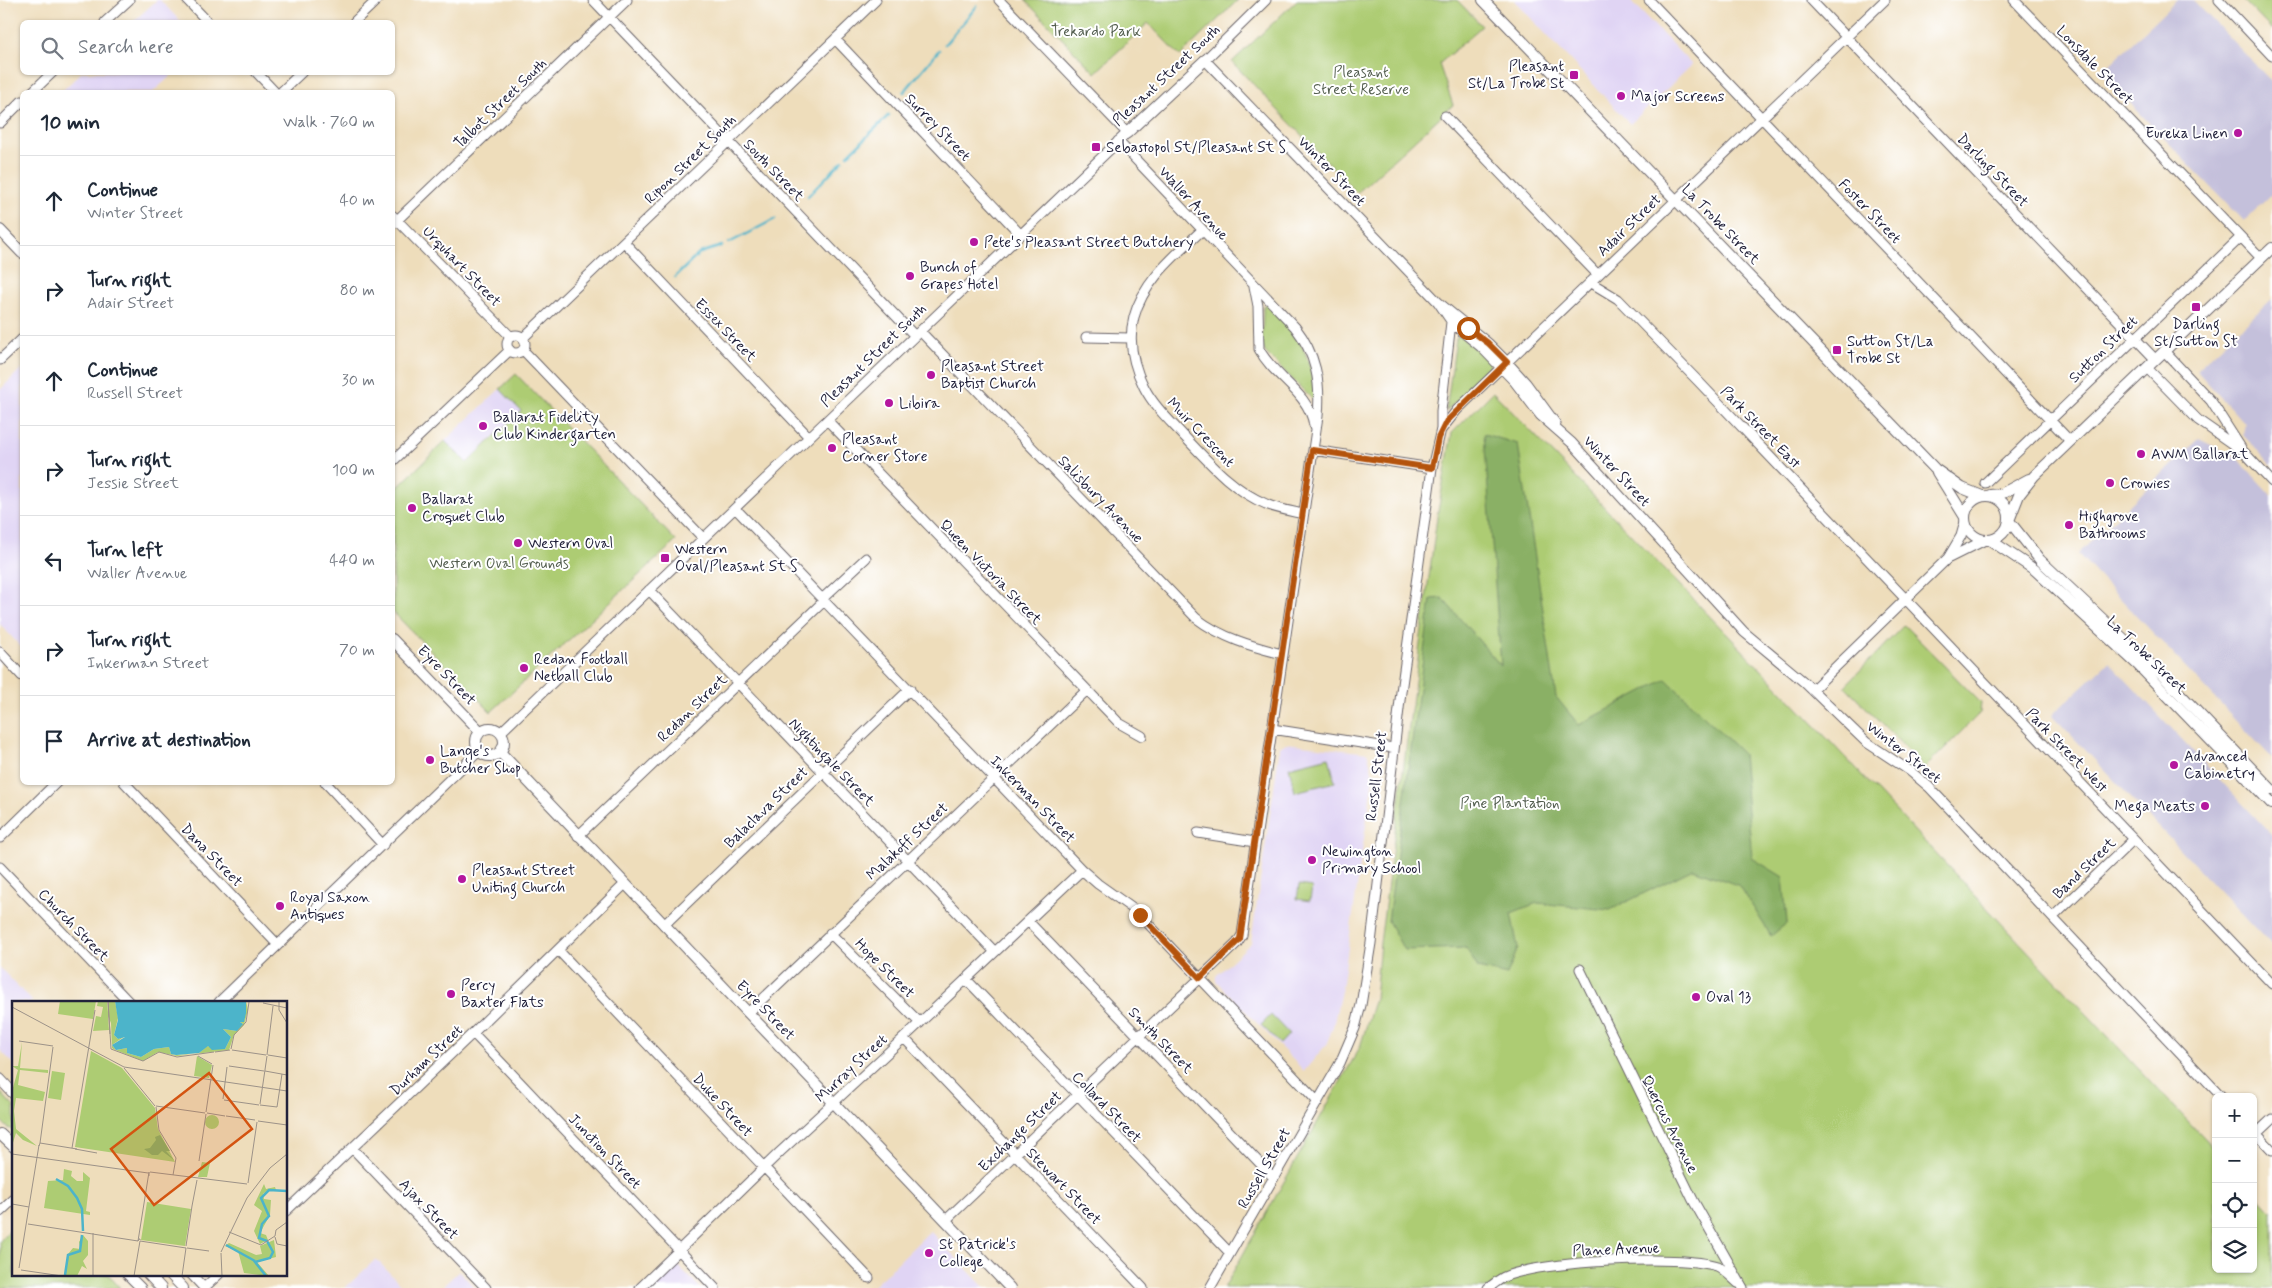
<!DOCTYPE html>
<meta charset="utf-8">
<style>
body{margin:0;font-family:Mynerve,sans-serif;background:#f2f2f3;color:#1f2937}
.controls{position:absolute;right:15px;bottom:15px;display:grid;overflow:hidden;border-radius:8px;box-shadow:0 1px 4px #0004}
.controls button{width:45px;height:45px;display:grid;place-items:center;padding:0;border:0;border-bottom:1px solid #e0e1e3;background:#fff;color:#1f2937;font:25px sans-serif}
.stop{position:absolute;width:15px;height:15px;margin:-11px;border:4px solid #b45309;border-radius:50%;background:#fff}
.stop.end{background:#b45309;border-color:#fff;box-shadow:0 1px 5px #0008}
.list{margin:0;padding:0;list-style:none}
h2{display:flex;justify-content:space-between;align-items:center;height:65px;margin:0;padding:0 20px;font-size:21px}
h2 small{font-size:16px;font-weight:400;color:#747a83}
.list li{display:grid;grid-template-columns:32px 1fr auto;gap:15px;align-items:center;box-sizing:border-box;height:90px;padding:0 20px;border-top:1px solid #e0e1e3}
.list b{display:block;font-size:19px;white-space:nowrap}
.list p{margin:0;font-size:16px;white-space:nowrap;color:#747a83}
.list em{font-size:16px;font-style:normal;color:#747a83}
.icon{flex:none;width:28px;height:28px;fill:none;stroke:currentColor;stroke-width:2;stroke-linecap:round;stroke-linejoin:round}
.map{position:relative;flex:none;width:2272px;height:1288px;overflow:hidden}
.search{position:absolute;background:#fff;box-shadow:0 1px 4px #0004;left:20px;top:20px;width:375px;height:55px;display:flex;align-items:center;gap:12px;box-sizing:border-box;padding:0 18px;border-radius:8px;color:#747a83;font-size:19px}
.panel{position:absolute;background:#fff;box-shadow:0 1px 4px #0004;left:20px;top:90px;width:375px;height:695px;border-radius:8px}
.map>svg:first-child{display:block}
.built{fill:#e0d4f4}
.industrial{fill:#c4c0db}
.green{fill:#adcc73;stroke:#687757}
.forest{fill:#8ab065;stroke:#566950}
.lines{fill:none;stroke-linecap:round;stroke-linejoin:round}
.stream{stroke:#4cb4ca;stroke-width:2.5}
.minor-casing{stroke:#696368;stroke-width:11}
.major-casing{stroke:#696368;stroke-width:12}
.minor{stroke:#fff;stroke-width:9}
.major{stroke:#fff;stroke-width:10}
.route{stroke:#b45309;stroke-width:6}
.poi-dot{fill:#b5179e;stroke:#fff;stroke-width:2}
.labels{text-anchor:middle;stroke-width:4;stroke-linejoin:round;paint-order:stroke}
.park-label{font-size:15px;fill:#535e4f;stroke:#fff}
.street-label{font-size:15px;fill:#22223b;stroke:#fff}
.poi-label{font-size:15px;fill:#22223b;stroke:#fff;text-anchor:start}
.inset-river{fill:none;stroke:#4cb4ca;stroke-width:2.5}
.inset-road{fill:none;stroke:#9c9288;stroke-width:1}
.view{fill:#d45411;fill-opacity:0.15;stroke:#d45411;stroke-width:2.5}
.inset-edge{fill:none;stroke:#22223b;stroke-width:2.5}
</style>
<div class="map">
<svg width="2272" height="1288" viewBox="0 0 2272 1288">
<rect width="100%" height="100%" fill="#fff"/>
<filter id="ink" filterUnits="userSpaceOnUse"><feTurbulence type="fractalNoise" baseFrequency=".02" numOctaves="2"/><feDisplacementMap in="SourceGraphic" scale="10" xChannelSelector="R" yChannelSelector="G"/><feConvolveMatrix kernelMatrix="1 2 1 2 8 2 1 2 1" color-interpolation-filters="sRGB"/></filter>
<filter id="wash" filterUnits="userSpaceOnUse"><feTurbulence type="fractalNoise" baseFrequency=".0096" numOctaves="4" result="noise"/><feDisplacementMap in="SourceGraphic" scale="20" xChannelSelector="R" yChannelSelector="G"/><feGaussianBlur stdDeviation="1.12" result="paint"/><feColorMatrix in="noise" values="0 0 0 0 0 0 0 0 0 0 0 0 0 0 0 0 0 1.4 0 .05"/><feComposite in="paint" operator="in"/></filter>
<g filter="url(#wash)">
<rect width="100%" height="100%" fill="#edb"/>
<path class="built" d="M157 0H160L181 22H133Z
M1514 0H1630L1692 65 1630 124Z
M82 72H174V73L153 92H61Z
M22 368V648L0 624V390Z
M500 389 521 411 466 463 445 441Z
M1286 743 1368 753 1373 777 1343 982 1333 1027 1326 1045 1304 1071 1216 981V976L1251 943 1280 747Z
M0 968 33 1002H14V1064L0 1050Z
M930 1231 985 1288H871L885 1275Z
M376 1259 404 1288H345Z
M675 1262 700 1288H647Z
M459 1271 475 1288H441Z"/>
<path class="industrial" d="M2177 0H2193L2272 82V194L2244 221 2101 73Z
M2272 299V466L2243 435 2245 424 2196 370Z
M2199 439 2237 458 2272 496V758L2078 554Z
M2109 662 2272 835V946L2052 715Z"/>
<path class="green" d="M1025 0H1238L1180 56 1148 23 1095 73Z
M1297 0H1457L1482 26 1439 64 1453 105 1357 193 1232 62Z
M2243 0H2272V30Z
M1267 304C1299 331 1312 357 1315 399L1313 400 1265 352 1262 345 1263 309 1264 305Z
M1459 335 1489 360 1490 366 1487 373 1446 411 1456 339Z
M516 374 676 541 491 712 393 612V492L445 441 467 463 521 411 500 389Z
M1493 392 1808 718 2216 1151V1269H2253V1191L2272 1211V1288H1224L1360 1047 1375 998 1380 943 1437 517 1452 433Z
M1904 625 1981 703 1980 713 1925 768 1845 686Z
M1329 757 1335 782 1295 792 1289 767Z
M1299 885 1312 887 1310 901 1297 899Z
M1271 1015 1289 1034 1280 1044 1261 1025Z
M0 1092 14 1107V1130L8 1128 0 1120Z
M14 1225V1274H108L120 1288H0V1241Z"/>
<path class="forest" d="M1484 434 1518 444 1556 697 1579 725 1666 679 1743 754 1752 858 1783 877 1787 923 1771 936 1740 886 1693 869 1610 910 1537 903 1511 913 1518 948 1507 975 1478 968 1466 948 1404 950 1388 921 1431 599 1442 598 1501 666Z"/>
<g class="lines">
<path class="stream" d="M945 44 977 6
M904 92 939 50
M848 155 889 115
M808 196 843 160
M729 243 775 219
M675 277 700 253 722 246"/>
</g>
</g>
<g filter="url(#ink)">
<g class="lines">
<defs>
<path id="minor" d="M187 0 208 22
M593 0 915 336
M1266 0 1205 60 1438 302 1488 343 1507 362 1526 383 1556 424
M1649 0 2070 441
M1811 0 2155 359
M2014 0 2261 258
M2219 0 2272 56
M105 22 129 0
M354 22 377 0
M835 39 1021 235
M256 72 275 92
M32 92 53 72
M281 92 302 72
M1445 116 1598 275
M0 123 22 101
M392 215 511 337
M392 225 627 0
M1201 231C1175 256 1144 280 1134 317 1128 340 1133 365 1144 387 1153 405 1168 419 1182 434 1207 460 1232 490 1266 504 1277 509 1291 511 1303 514
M624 242 809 437
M1590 282 1618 299 1698 381 2272 984
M1254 286 1258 306 1259 349C1274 378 1308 391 1314 425
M1438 302 1453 324 1481 347 1514 381 1540 415 1572 443 1744 632 1804 682 1866 742 1910 771 1929 787 2222 1097
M920 331 1196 618C1222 638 1251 646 1282 654
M507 344a9 9 0 1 1 18 0a9 9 0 1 1-18 0Z
M1086 337 1130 338
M523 338 876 0
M523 350 703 538
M2164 351 2211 401 2243 451 2272 482
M0 360 22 339
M2147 368 2198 420 2238 448
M827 420 1119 723 1142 736
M1441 430 1457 410 1885 0
M1313 450 1432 468
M392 462 510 350
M1985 483 2241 237
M735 508 1082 870 1098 884 1136 911 1318 1102
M1949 558 1985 540
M649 590 995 952
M822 599 866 558
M0 652 22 676
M1812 690 1948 558 1961 536 1965 522
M1272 729 1393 748
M501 732 1127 133 999 0
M124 782 278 945
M325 782 383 845
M1198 833 1255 842
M578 836 824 601
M0 838 57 782
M0 867 129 1002
M2053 917 2134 839
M1028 921 1274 1178
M664 925 910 689
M830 933 920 1023
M558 950 869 1278
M1580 969 1693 1200 1743 1288
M966 979 1230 1253
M219 1002 479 751
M748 1013 1087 690
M473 1033 715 1288
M904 1038 1143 1288
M2253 1130 2272 1150
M2256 1134 2272 1119
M353 1149 486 1288
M286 1211 473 1033 625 884
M0 1212 14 1199
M946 1220 1237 943 1242 935 1318 416C1321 382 1316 354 1295 327L1118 141
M127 1274 141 1288
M191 1274 204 1288
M204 1288 219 1274
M640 1288 780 1152 909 1033 1082 870
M1210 1288 1340 1063 1355 1028 1361 1005 1371 943 1401 692 1432 468 1441 429V411L1451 322
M1488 1288C1493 1285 1498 1280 1504 1277 1539 1261 1680 1254 1717 1266 1724 1269 1732 1278 1738 1283"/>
<path id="major" d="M1483 0 1935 469 1962 488 1982 496
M1127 133 1205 60
M0 230 22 253
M1937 472 1965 517
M1990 495 2001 494 2029 479
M1965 518a22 22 0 1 1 44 0a22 22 0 1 1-44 0Z
M2010 518 2019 495 2034 476 2272 248
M2010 522 2040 560 2162 675 2272 790
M1990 540 2035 570 2138 665 2272 804
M392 639 480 731
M476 742a14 14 0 1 1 28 0a14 14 0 1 1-28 0Z
M500 752 1010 1288
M0 1079 14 1094
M0 1134 14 1147
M148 1274 161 1288
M170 1274 183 1288"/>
</defs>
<use href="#minor" class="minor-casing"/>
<use href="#major" class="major-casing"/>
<use href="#minor" class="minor"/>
<use href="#major" class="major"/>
</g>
</g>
<g class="lines" filter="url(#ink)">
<path class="route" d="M1140 915 1200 978 1240 939 1312 450 1432 468 1438 438 1446 422 1507 362 1488 343 1468 328"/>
</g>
<g class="poi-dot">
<rect x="1569" y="70" width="10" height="10" rx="2.5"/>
<circle cx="1621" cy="96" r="5"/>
<circle cx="2238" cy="133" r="5"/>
<rect x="1091" y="142" width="10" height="10" rx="2.5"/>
<circle cx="974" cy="242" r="5"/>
<circle cx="910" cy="276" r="5"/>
<rect x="2191" y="302" width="10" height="10" rx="2.5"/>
<rect x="1832" y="345" width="10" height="10" rx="2.5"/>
<circle cx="931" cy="375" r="5"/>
<circle cx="889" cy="403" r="5"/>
<circle cx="483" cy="426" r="5"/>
<circle cx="832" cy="448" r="5"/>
<circle cx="2141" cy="454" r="5"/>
<circle cx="2110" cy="483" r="5"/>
<circle cx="412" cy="508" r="5"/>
<circle cx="2069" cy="525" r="5"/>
<circle cx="518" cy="543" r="5"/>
<rect x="660" y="553" width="10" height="10" rx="2.5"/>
<circle cx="524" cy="668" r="5"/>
<circle cx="430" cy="760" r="5"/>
<circle cx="2174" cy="765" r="5"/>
<circle cx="2205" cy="806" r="5"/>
<circle cx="1312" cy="860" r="5"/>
<circle cx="462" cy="879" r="5"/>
<circle cx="280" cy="906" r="5"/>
<circle cx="451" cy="994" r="5"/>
<circle cx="1696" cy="997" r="5"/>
<circle cx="929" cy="1253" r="5"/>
</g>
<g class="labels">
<g class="park-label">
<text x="1096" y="36">Trekardo Park</text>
<text x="1361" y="77">Pleasant<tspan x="1361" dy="17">Street Reserve</tspan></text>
<text x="499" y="568">Western Oval Grounds</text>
<text x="1510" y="808">Pine Plantation</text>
</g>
<g class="street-label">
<text transform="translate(2095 65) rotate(46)" y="5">Lonsdale Street</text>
<text transform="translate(1166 75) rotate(-43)" y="5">Pleasant Street South</text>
<text transform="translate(500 103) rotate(-44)" y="5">Talbot Street South</text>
<text transform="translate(938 127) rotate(46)" y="5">Surrey Street</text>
<text transform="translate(690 159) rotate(-44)" y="5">Ripon Street South</text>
<text transform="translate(774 170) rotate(46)" y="5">South Street</text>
<text transform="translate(1993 170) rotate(46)" y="5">Darling Street</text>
<text transform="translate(1332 171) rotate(46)" y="5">Winter Street</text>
<text transform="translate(1194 203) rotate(47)" y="5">Waller Avenue</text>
<text transform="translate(1870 211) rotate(46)" y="5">Foster Street</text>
<text transform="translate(1721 224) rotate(46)" y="5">La Trobe Street</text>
<text transform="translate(1629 225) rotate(-44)" y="5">Adair Street</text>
<text transform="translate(462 266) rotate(46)" y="5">Urquhart Street</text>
<text transform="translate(726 330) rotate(46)" y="5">Essex Street</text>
<text transform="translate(2103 349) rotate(-44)" y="5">Sutton Street</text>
<text transform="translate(873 355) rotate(-44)" y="5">Pleasant Street South</text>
<text transform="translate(1761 427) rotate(46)" y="5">Park Street East</text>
<text transform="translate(1201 432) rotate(46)" y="5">Muir Crescent</text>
<text transform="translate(1617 471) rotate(47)" y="5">Winter Street</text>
<text transform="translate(1101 499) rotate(46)" y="5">Salisbury Avenue</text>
<text transform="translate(991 572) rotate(46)" y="5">Queen Victoria Street</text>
<text transform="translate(2147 655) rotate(44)" y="5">La Trobe Street</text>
<text transform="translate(447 675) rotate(46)" y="5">Eyre Street</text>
<text transform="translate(692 708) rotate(-44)" y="5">Redan Street</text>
<text transform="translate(2067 750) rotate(46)" y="5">Park Street West</text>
<text transform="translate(1904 752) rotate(38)" y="5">Winter Street</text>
<text transform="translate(832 762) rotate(46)" y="5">Nightingale Street</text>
<text transform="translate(1376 776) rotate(-83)" y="5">Russell Street</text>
<text transform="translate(1033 799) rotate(46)" y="5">Inkerman Street</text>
<text transform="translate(766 807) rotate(-44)" y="5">Balaclava Street</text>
<text transform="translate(907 841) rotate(-43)" y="5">Malakoff Street</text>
<text transform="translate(212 855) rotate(46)" y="5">Dana Street</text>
<text transform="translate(2084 868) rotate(-44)" y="5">Band Street</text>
<text transform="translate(74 925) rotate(46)" y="5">Church Street</text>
<text transform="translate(885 968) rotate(45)" y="5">Hope Street</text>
<text transform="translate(766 1010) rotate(46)" y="5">Eyre Street</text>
<text transform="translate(1161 1040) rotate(46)" y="5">Smith Street</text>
<text transform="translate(426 1060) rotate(-44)" y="5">Durham Street</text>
<text transform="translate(851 1068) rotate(-43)" y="5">Murray Street</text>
<text transform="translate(723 1105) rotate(47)" y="5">Duke Street</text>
<text transform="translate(1107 1107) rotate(46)" y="5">Collard Street</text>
<text transform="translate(1670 1124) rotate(63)" y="5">Quercus Avenue</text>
<text transform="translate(1020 1131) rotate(-44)" y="5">Exchange Street</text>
<text transform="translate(605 1151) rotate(46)" y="5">Junction Street</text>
<text transform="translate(1264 1168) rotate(-60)" y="5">Russell Street</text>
<text transform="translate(1064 1186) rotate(46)" y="5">Stewart Street</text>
<text transform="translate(429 1209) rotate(46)" y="5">Ajax Street</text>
<text transform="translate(1616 1249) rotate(-2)" y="5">Plane Avenue</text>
</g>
<g class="poi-label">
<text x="1564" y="71" text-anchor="end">Pleasant<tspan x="1564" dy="17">St/La Trobe St</tspan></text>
<text x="1631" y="101">Major Screens</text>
<text x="2228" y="138" text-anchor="end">Eureka Linen</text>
<text x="1106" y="152">Sebastopol St/Pleasant St S</text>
<text x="984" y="247">Pete's Pleasant Street Butchery</text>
<text x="920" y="272">Bunch of<tspan x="920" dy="17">Grapes Hotel</tspan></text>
<text x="2196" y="329" text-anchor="middle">Darling<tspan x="2196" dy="17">St/Sutton St</tspan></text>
<text x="1847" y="346">Sutton St/La<tspan x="1847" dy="17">Trobe St</tspan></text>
<text x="941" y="371">Pleasant Street<tspan x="941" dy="17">Baptist Church</tspan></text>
<text x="899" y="408">Libira</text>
<text x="493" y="422">Ballarat Fidelity<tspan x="493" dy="17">Club Kindergarten</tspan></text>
<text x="842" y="444">Pleasant<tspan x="842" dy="17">Corner Store</tspan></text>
<text x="2151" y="459">AWM Ballarat</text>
<text x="2120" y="488">Crowies</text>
<text x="422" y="504">Ballarat<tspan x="422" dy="17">Croquet Club</tspan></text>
<text x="2079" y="521">Highgrove<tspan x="2079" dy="17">Bathrooms</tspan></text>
<text x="528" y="548">Western Oval</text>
<text x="675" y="554">Western<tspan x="675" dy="17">Oval/Pleasant St S</tspan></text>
<text x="534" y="664">Redan Football<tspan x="534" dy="17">Netball Club</tspan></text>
<text x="440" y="756">Lange's<tspan x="440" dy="17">Butcher Shop</tspan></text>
<text x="2184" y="761">Advanced<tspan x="2184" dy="17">Cabinetry</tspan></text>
<text x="2195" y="811" text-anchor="end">Mega Meats</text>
<text x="1322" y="856">Newington<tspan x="1322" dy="17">Primary School</tspan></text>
<text x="472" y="875">Pleasant Street<tspan x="472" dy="17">Uniting Church</tspan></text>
<text x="290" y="902">Royal Saxon<tspan x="290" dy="17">Antiques</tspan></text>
<text x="461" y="990">Percy<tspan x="461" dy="17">Baxter Flats</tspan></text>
<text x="1706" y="1002">Oval 13</text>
<text x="939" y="1249">St Patrick's<tspan x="939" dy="17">College</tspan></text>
</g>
</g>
<g transform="translate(12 1001)">
<rect width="275" height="275" fill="#edb"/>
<path d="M48 0H84L81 18 46 13ZM86 0H95L96 11 97 0H103L106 17 102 34 106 38 113 35 100 44 104 49 115 47V52L129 56 142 48 157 46 159 53 164 54 186 53 195 45 213 48 219 36 211 28 225 30 227 23H231L228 21H232L234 0 236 9 232 24 222 34 217 49 165 55 146 51 131 60 101 48 100 47 99 22 96 15 97 29 81 30 84 15 89 16 91 6 85 5ZM10 41 8 67 36 69V72L8 69 6 84 33 91 31 100 4 97 2 110 4 128 25 145 11 139 4 132 0 145V90L6 69 0 65H6ZM79 50 110 67 143 107 146 128 163 161 63 146ZM185 55 200 64 197 77 182 75ZM40 70 53 72 49 99 36 97ZM193 121a7 7 0 1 1 14 0a7 7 0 1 1-14 0ZM190 161 198 162 195 176H186ZM52 168 60 170 59 175 65 180H71V171L78 177 74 210 78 211V214L32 207 36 180 51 179ZM252 183 254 188 263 186 264 189H256L251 193 252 198 259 199 258 214 248 232 254 234 256 239 248 243 242 230 250 210 242 204ZM135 201 179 208 173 245 129 239ZM71 234 76 240V254L71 260 75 268 70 265 65 275 53 274 56 253 61 247 68 248 67 241ZM262 239 264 256 245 261 257 275 232 272 226 250 213 245 217 242 244 254 250 253 248 245Z" fill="#adcc73"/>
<path d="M148 134 158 150H154L162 159 150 150 146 154H140L132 148 138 147 144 139 143 136Z" fill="#8ab065"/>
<path d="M103 0H234V12L232 21H228L231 23 225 30 211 28 219 36 213 48 200 49 196 45 187 52 164 54 159 53 157 46 142 48 129 56 115 52V47L104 49 100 44 113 36 106 38 102 34 106 19Z" fill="#4cb4ca"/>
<path class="inset-river" d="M44 178 56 185 65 197 70 208 71 230M214 244 243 260M53 274 56 254 68 250 70 234M254 275 243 261 258 257 261 251 255 240 247 237 250 223 257 215 249 197 257 189 275 190"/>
<path class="inset-road" d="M96 0 99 48M96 0 98 33M267 0V9L275 22M251 2 275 7M0 6 112 66 275 90M7 40 41 45M99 48 131 60 147 51 165 56 202 51M219 48 222 34 234 21 237 1M220 49 254 54M203 51 218 49M255 54 261 5M256 54 275 57M186 55 200 63M217 65 252 70M112 67 143 105M253 70 275 74M211 98 215 66M212 99 247 104M248 103 255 55M248 104 265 106M144 105 193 112M144 106 147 129 164 157 161 174M265 106 270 73M194 111 201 64M195 112 213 115M214 115 243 119M246 120 275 124M28 142 41 46M27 145 28 142 65 148M60 147 83 9M63 148 85 152M0 153 136 172M187 160 194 113M138 171 235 183M236 182 245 121M0 203 17 206M180 205 185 179M16 223 126 240M217 231 249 244 263 235 264 229 275 221M263 236 265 243 275 245M128 239V238H127L126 240 137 171V175M128 240 174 247M174 245 180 205M175 247 197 250M209 251 235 197 258 167 275 153M209 252 210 275M7 267 27 144M9 269 50 275M81 275V232M122 275 128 240M170 275 174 247"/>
<path class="view" d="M197 72 240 128 142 204 99 148Z"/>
<rect width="275" height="275" class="inset-edge"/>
</g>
</svg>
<div class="controls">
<button>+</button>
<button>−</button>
<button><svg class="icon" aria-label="locate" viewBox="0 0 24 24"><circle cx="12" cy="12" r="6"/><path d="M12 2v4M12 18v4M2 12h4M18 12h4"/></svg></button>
<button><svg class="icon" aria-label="layers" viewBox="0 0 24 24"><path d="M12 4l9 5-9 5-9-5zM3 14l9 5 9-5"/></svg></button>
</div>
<div class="stop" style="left:1468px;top:328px"></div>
<div class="stop end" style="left:1140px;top:915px"></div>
<div class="search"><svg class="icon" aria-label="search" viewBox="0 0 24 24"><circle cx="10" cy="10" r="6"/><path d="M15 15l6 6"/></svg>Search here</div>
<section class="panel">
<h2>10 min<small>Walk · 760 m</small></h2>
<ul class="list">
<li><svg class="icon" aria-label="ahead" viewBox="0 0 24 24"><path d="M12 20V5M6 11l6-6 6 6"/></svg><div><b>Continue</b><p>Winter Street</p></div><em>40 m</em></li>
<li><svg class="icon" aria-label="right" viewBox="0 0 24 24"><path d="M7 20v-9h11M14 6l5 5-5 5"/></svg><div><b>Turn right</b><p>Adair Street</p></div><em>80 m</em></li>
<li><svg class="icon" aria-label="ahead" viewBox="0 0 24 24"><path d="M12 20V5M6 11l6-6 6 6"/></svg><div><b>Continue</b><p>Russell Street</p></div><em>30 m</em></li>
<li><svg class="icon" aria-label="right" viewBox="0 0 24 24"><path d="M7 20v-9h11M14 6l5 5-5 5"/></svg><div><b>Turn right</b><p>Jessie Street</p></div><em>100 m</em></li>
<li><svg class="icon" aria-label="left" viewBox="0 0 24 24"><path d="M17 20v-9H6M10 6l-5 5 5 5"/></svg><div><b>Turn left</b><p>Waller Avenue</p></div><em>440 m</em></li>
<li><svg class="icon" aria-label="right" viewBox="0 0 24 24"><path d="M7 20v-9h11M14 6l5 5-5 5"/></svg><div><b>Turn right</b><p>Inkerman Street</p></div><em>70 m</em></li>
<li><svg class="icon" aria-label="arrive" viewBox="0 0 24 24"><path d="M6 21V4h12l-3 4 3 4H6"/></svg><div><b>Arrive at destination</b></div></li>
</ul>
</section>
</div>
